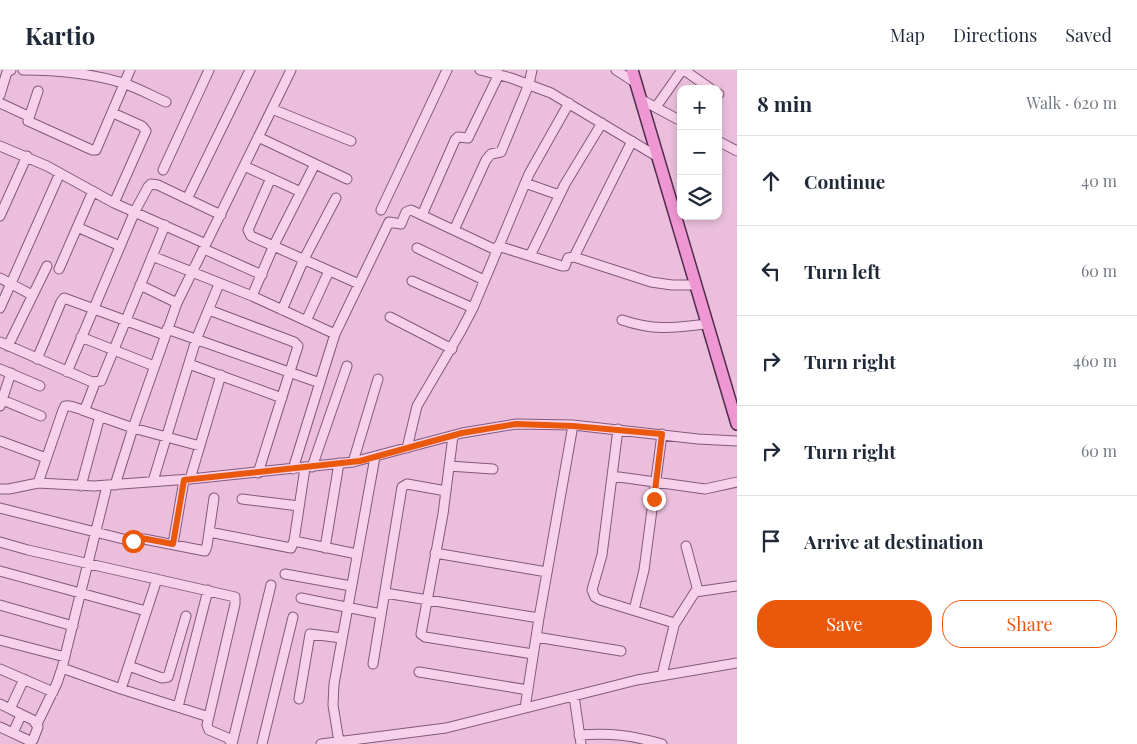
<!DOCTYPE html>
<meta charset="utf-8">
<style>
body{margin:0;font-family:"Playfair Display",serif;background:#f2f2f3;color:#1f2937}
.controls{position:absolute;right:15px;top:15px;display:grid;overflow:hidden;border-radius:10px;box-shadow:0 2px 8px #0003}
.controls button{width:45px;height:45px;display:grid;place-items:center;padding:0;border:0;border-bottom:1px solid #e0e1e3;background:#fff;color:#1f2937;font:25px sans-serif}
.stop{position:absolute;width:15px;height:15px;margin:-11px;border:4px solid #ea580c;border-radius:50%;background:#fff}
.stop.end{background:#ea580c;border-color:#fff;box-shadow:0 1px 5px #0008}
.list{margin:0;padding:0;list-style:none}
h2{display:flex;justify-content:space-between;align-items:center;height:65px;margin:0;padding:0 20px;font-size:21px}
h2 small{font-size:16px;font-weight:400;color:#747a83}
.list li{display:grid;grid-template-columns:32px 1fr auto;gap:15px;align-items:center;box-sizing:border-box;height:90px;padding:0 20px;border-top:1px solid #e0e1e3}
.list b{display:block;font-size:19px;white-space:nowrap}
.list em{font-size:16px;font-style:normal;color:#747a83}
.actions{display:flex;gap:10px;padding:15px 20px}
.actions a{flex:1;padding:11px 0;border:1px solid #ea580c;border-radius:20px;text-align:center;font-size:18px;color:#ea580c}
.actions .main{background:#ea580c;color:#fff}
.icon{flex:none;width:28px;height:28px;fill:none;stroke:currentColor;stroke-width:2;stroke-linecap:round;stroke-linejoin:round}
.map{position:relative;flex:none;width:737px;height:674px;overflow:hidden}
header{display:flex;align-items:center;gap:30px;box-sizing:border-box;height:70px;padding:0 25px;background:#fff;border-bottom:1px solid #e0e1e3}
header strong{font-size:24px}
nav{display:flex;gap:28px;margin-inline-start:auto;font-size:18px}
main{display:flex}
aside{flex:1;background:#fff}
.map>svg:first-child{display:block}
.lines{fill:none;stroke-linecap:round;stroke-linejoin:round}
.minor-casing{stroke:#83587c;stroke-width:11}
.major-casing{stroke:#502c4d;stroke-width:14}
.minor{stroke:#f7d1ea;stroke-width:9}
.major{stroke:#ee97d2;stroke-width:11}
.route{stroke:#ea580c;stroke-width:6}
</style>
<header>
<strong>Kartio</strong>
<nav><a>Map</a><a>Directions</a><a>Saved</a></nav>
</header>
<main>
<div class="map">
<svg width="737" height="674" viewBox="0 0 737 674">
<rect width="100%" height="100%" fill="#ebbfdc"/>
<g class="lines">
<defs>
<path id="minor" d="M23 0C58 0 90 3 123 13 138 18 152 26 166 32
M480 0 511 8 551 23 658 87
M616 0 636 13
M684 0 711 19
M38 21 28 51 92 80H96L130 0
M718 24H719
M0 25 7 2 11 0
M640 29 681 51
M0 33 28 46
M656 37 682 0
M272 39 351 71
M113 43 142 56 146 61 114 133
M258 67 347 109
M718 71 737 81
M0 76 47 96 114 133 206 174
M244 96 301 122
M163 100 209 0
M271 108 248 160 251 166 359 214
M525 113 559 125
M187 129 250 0
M381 140 447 0
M422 145 455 70 458 67 468 68 499 4
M0 146 27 86
M77 157 120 176
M454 160 486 90 491 84 501 82 529 14 532 0
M498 176 562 196H565L568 188 574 187 651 212 672 215H694
M417 178 484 210
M204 179 262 205
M152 186 252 226 335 264
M530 186 565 114 602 53
M574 187 632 71
M59 199 93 121
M0 208 32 225
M412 211 473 238
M140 215 177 233
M252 226 274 175 315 94
M0 238 60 103
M209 240 294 272 298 276 258 403
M282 240 304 189 336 128
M390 247 452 279
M622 250C655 261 673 258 706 254
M306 251 329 201
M167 259 320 313
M81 267 154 296
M0 272 92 312 101 311 165 155
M8 276 47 196
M37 289 61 232 64 228 165 265
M189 294 282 328
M0 299 40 316
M67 302 135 141 148 117 151 114 158 115 221 145
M0 329 41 346
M0 336 11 303
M82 340 133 358 200 376
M618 359 602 485 592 520 595 527 600 530 671 552 674 555 673 560 662 605
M453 366 443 444 421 564 425 567 533 584
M0 371 46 388
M407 378 417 336 461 261 473 238 529 104 569 33
M353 392 378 309
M449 396 493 399
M312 397 347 296
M293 399 335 264 389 152 401 154 406 142 411 140 496 180
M612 406 705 419 737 412
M190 409 221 305
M153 411 196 270 219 214
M38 413 63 340 65 336C72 334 78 341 85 339L95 313
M115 415 133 358 177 233 291 0
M81 416 100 346
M0 419H9L38 413 94 416 190 409 353 392 462 363 516 354 573 355 698 369 737 371
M242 429 299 436
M0 438 131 471 144 469 205 481 207 476 214 428
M209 462 291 478 294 471 305 398
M294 471 357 484
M0 472 28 480 235 527V534L207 655 209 660 228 668 232 674
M173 474 184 410
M686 476 698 521
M325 478 339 393
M435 483 547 502
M0 501 146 541
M285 504 351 516
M385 523 539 548
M301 528 381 544
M0 535 73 556
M634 540 644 500 662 364
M674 555 695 522 737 516
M536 567 621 581
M0 570 65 587
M373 594 402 417 407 414 446 421
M129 596 162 608 168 607 186 546
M62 598 121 619 209 647
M0 599 53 622
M419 602 528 620
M121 619 157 509
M574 626 581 674
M299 629 310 564 342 568
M0 634 33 650 38 657 33 670 30 671 0 657
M178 637 208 520
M525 638 539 548 573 355
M10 639 24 609
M37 654 57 613 62 598 107 416
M13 663 21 645
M579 665C612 663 631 665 662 674
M339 672 333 635 334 614 375 387
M232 674 271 515
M262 674 293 547
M321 674 446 658 637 610 737 593"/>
<path id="major" d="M632 0C666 118 701 236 737 354"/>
</defs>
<use href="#minor" class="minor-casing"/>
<use href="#major" class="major-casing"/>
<use href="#minor" class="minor"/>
<use href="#major" class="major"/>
</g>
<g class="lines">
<path class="route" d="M133 471 141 468 173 474 184 410 360 391 462 363 516 354 573 356 662 364 654 429"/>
</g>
</svg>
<div class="controls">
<button>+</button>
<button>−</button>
<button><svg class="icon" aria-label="layers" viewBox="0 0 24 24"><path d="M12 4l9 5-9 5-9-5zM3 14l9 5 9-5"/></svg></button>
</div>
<div class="stop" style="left:133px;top:471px"></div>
<div class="stop end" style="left:654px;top:429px"></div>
</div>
<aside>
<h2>8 min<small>Walk · 620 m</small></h2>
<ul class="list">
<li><svg class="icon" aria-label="ahead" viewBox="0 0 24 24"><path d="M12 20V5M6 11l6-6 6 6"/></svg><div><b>Continue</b></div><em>40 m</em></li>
<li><svg class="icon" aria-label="left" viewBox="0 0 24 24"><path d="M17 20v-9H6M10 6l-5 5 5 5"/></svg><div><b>Turn left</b></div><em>60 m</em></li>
<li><svg class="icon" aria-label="right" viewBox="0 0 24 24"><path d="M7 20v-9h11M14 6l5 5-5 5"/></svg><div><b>Turn right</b></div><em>460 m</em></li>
<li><svg class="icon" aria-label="right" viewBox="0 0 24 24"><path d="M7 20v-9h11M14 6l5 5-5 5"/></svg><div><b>Turn right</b></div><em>60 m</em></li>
<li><svg class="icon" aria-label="arrive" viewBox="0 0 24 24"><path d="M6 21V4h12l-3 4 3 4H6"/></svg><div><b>Arrive at destination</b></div></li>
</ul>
<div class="actions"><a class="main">Save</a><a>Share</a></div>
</aside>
</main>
